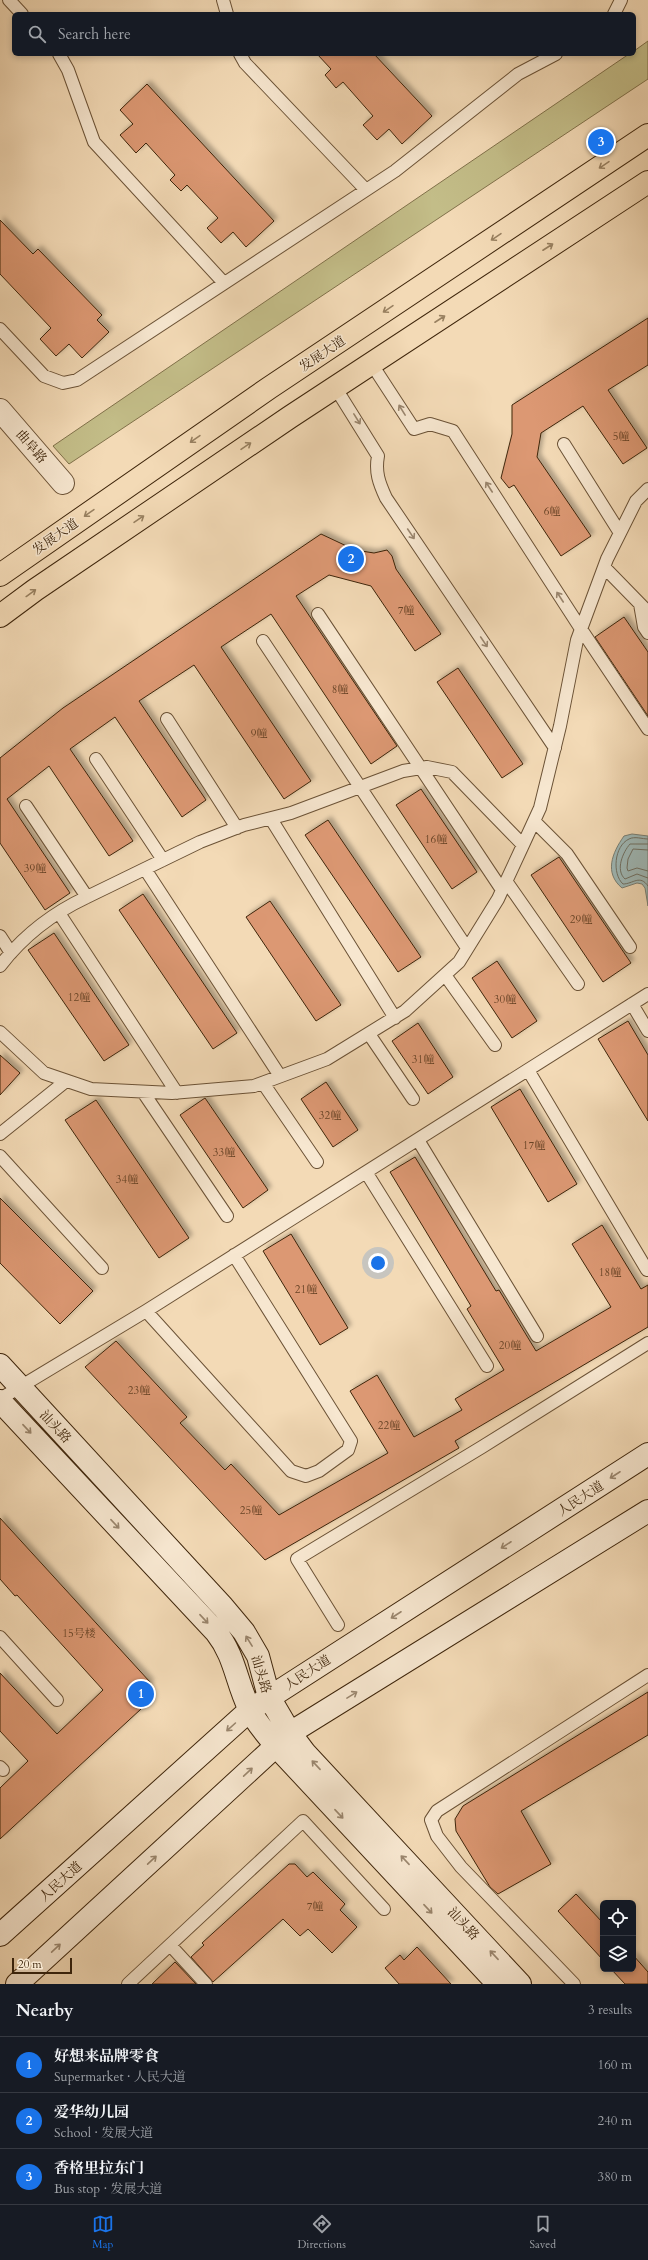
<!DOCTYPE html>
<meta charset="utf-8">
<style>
body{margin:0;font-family:Cardo,"Noto Serif SC",serif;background:#242831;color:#f1f3f6}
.controls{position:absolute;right:12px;bottom:12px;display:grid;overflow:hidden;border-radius:6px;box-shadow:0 2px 6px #0003}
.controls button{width:36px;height:36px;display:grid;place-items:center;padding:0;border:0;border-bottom:1px solid #363941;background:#171b24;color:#f1f3f6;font:20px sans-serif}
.scale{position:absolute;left:12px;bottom:10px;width:60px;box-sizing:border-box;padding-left:4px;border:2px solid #3e250b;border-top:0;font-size:11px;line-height:14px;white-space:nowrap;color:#3e250b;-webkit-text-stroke:3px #f7e7d0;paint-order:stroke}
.you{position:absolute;left:378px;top:1263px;width:14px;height:14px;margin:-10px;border:3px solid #fff;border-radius:50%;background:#1a73e8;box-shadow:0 0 0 6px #1a73e833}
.badge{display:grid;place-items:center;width:26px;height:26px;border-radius:50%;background:#1a73e8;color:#fff;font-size:13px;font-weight:700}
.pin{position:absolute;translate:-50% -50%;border:2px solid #fff;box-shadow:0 1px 4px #0006}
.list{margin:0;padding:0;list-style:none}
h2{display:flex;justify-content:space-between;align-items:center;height:52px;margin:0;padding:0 16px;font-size:17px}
h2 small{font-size:13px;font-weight:400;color:#9ea1a6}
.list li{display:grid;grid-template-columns:26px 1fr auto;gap:12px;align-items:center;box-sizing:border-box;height:56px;padding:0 16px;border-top:1px solid #363941}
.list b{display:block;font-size:15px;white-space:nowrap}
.list p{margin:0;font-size:13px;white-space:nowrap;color:#9ea1a6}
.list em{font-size:13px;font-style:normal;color:#9ea1a6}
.icon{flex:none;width:22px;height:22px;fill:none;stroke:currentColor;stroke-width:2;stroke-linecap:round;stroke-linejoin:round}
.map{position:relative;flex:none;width:648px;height:1984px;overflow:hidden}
.search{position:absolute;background:#171b24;box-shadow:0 2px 6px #0003;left:12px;right:12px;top:12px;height:44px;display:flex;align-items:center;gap:10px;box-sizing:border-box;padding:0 14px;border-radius:6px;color:#9ea1a6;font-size:15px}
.sheet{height:220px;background:#171b24}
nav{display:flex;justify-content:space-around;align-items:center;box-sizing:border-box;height:56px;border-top:1px solid #363941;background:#171b24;font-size:11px;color:#9ea1a6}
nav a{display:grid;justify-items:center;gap:2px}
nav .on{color:#1a73e8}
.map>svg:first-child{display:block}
.green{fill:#c3bd88;stroke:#80714a}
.water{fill:#9eb8b7;stroke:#787d72}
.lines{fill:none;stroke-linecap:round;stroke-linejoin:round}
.shore{stroke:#6e6e61;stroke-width:1}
.building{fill:#dc9873;stroke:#3e250b;filter:url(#shadow)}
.lane-casing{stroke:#6b5236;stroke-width:14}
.street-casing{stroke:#6b5236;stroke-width:24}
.secondary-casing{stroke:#3e250b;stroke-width:24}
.primary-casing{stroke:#3e250b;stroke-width:24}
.lane{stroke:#f7e7d0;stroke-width:12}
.street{stroke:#f7e7d0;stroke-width:22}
.secondary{stroke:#f7e7d0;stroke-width:22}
.primary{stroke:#f3dab6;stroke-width:22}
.oneway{stroke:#988060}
.oneway2{stroke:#9a866e}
.labels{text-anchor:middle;stroke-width:3;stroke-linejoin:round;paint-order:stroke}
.number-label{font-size:11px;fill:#664225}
.street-label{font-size:13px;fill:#3e250b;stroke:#f7e7d0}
</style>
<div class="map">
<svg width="648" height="1984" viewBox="0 0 648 1984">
<defs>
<filter id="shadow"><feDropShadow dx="3.5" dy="-3.5" stdDeviation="2" flood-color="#0004"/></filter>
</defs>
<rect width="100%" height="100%" fill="#f3dab6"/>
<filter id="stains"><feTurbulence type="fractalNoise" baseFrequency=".005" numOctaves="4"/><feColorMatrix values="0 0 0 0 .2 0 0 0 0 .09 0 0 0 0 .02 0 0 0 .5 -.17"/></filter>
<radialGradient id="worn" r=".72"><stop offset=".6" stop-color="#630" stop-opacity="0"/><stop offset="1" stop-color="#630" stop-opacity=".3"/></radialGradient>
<path class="green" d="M648 41V79L69 464 53 446 629 54H634V51Z"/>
<path class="water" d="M632 834 648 836V906L645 888 642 884 637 883 622 888C604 873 612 853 624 836Z"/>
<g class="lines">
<path class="shore" d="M648 839C642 839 635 836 629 839 614 846 612 874 623 884 633 884 640 874 648 886
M648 844H630C623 852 615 870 625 879L637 874 648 878
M648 850 633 849 628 859 627 868 628 871 637 868 648 871"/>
</g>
<path class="building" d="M317 54H374L432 116 402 144 389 129 377 140 363 125 373 116 343 82 336 88 325 75 331 69Z
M147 84 274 221 246 247 233 232 221 243 207 228 218 218 187 185 181 191 170 180 175 175 146 143 136 153 120 135 133 124 120 110Z
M0 220 33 254 38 249 102 315 97 320 109 332 82 358 69 344 56 356 40 339 51 328 0 274Z
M648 318V365L608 390 647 448 623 464 583 406 541 433 537 457 591 536 561 556 514 485 509 488 501 478 512 434V405Z
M321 534 355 550 374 553 387 550 392 556 396 569 441 634 415 651 371 586 329 575 296 596 397 746 371 764 271 614 221 647 311 781 284 799 194 665 139 701 206 800 182 817 115 717 70 749 133 841 109 856 49 766 7 799 70 893 45 910 0 843V758L63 708Z
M624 617 648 652V716L595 637Z
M458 668 523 764 502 778 437 682Z
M421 789 477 872 452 889 396 805Z
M328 820 421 957 398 972 305 835Z
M559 857 631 963 603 982 531 875Z
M143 894 237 1033 213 1049 119 910Z
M270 901 341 1005 316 1021 246 917Z
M54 933 129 1045 104 1061 28 950Z
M497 961 537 1021 512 1038 472 978Z
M628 1021 648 1055V1121L598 1039Z
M418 1023 453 1077 428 1094 392 1041Z
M0 1055 20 1073 0 1095Z
M326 1082 358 1130 333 1147 301 1099Z
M520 1089 577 1184 548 1202 491 1107Z
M205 1098 268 1190 243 1208 180 1115Z
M96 1100 189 1238 159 1258 65 1120Z
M415 1157 496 1291 499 1290 536 1351 611 1307 572 1244 602 1225 641 1289 648 1285V1327L455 1441 459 1448 265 1560 85 1367 116 1341 187 1417 180 1423 225 1470 231 1464 279 1515 388 1453 350 1391 377 1375 414 1437 462 1410 455 1399 504 1370 467 1309 471 1306 390 1172Z
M0 1198 93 1291 60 1324 0 1263Z
M291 1234 348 1328 320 1345 263 1251Z
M0 1518 150 1682 147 1696 141 1709 0 1839V1788L28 1761 0 1731V1673L57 1734 103 1690 17 1595 15 1596 0 1579Z
M648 1692V1735L521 1811 551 1864 498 1894 490 1887 456 1831 455 1819 463 1806Z
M289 1864H295L307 1877 313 1872 345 1904 340 1910 357 1927 332 1953 308 1929 300 1936 283 1919 213 1982 191 1957 204 1945 202 1943Z
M576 1894 603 1923V1960L558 1911Z
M417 1947 451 1984H399L385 1968 400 1955 404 1960Z
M633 1955 648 1972V1984H625L611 1969H633Z
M175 1962 196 1984H152Z"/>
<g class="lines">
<defs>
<path id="lane" d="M9 0 22 14
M223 0 227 14
M614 14 621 0
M59 54 68 70 94 142 224 283
M240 54 245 63 366 190
M0 329 44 376 63 383 77 380 395 171 518 74 556 54
M371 363 414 429 430 424 453 431 581 629 648 729
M335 387 378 456C375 472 379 483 386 498L555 748
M564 444 620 533
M604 567 648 612
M640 604 644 627 648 633
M318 614 502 890
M263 641 467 948
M167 719 237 828
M96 759 163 860
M26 806 87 897
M271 819 395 1018
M534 821 567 854 630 947
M145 869 280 1076
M506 881 578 984
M59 913 177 1093
M0 936 11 953
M0 966C23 936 53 913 87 897L200 842 244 825 291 813 403 771 427 767 452 772 523 845
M445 975 495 1045
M632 1004 648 1031
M0 1032 44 1073 91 1089 172 1093 254 1086 327 1059 405 1011 459 962 498 899 523 845 540 808 560 726 577 640 607 559 636 501 648 489
M369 1034 413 1099
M528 1070 647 1270
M263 1083 317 1162
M143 1092 227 1216
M0 1134 66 1081
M418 1140 537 1336
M0 1156 102 1268
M366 1172 487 1366
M146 1311 291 1471 306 1476 319 1471 348 1450 351 1441 234 1255
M0 1399 146 1311 648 994
M338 1625 297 1559 482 1447 648 1343
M0 1637 57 1700
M0 1767 3 1770
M170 1945 206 1984
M128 1984 303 1821 384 1909
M574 1984 461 1867 437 1836 431 1820 437 1811 648 1675"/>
<path id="street" d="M0 410 63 483"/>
<path id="secondary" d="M0 1365 223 1607 244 1632 258 1656 269 1697 290 1733 305 1753 520 1984
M0 1401 216 1632C235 1656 236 1681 249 1708 255 1722 267 1734 276 1746L498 1984
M0 1935 250 1710 648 1454
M17 1984 290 1733 648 1511"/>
<path id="primary" d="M0 575 269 388 648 135
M0 616 35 590 290 417 648 182"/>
</defs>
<use href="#lane" class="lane-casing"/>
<use href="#street" class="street-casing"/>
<use href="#secondary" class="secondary-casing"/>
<use href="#primary" class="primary-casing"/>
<use href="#lane" class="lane"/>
<use href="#street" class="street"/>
<use href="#secondary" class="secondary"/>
<use href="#primary" class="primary"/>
</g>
<defs><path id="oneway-shaft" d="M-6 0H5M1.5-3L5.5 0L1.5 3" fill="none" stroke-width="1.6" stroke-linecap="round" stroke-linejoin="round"/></defs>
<g class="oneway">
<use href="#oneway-shaft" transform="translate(604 165) rotate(146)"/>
<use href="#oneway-shaft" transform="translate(496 237) rotate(146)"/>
<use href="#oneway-shaft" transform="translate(548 247) rotate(-33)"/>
<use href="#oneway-shaft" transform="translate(388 309) rotate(146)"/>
<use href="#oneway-shaft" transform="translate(440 319) rotate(-33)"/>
<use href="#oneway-shaft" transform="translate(195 439) rotate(145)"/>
<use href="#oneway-shaft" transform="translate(246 446) rotate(-34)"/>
<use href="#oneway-shaft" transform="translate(89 513) rotate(145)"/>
<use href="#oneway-shaft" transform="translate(139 519) rotate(-34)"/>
<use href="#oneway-shaft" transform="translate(31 593) rotate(-36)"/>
</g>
<g class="oneway2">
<use href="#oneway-shaft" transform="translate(402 410) rotate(-122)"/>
<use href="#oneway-shaft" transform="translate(357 419) rotate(58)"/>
<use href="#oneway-shaft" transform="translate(489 487) rotate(-123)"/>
<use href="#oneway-shaft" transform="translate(411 534) rotate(56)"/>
<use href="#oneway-shaft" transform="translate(560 597) rotate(-123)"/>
<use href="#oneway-shaft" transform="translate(484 642) rotate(56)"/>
<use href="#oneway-shaft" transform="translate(27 1429) rotate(47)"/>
<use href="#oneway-shaft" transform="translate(615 1475) rotate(147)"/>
<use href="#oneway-shaft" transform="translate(115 1524) rotate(47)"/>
<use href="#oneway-shaft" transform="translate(506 1545) rotate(147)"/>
<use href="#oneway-shaft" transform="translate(396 1615) rotate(147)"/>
<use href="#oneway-shaft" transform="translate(204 1619) rotate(47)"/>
<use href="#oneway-shaft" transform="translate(249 1641) rotate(-122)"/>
<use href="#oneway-shaft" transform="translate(352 1695) rotate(-32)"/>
<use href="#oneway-shaft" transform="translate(231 1727) rotate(138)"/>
<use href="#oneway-shaft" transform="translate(316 1765) rotate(-133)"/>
<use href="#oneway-shaft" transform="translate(248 1772) rotate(-43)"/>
<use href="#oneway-shaft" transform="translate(339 1814) rotate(47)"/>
<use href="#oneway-shaft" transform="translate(152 1860) rotate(-43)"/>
<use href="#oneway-shaft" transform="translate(405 1860) rotate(-133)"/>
<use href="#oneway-shaft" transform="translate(428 1909) rotate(47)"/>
<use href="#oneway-shaft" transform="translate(56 1948) rotate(-43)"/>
<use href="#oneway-shaft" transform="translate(494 1955) rotate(-133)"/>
</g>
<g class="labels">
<g class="number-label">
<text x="621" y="440">5幢</text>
<text x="552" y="515">6幢</text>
<text x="406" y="614">7幢</text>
<text x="340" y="693">8幢</text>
<text x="259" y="737">9幢</text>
<text x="436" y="843">16幢</text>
<text x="35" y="872">39幢</text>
<text x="581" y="923">29幢</text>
<text x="79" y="1001">12幢</text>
<text x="505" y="1003">30幢</text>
<text x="423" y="1063">31幢</text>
<text x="330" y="1119">32幢</text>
<text x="534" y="1149">17幢</text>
<text x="224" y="1156">33幢</text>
<text x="127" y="1183">34幢</text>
<text x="610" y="1276">18幢</text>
<text x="306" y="1293">21幢</text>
<text x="510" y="1349">20幢</text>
<text x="139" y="1394">23幢</text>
<text x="389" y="1429">22幢</text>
<text x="251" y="1514">25幢</text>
<text x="79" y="1637">15号楼</text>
<text x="315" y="1910">7幢</text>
</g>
<g class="street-label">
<text transform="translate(322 353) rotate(-34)" y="5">发展大道</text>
<text transform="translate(32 446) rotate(49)" y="5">曲阜路</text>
<text transform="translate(55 536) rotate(-35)" y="5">发展大道</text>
<text transform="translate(56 1426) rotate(47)" y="5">汕头路</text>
<text transform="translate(580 1498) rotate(-33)" y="5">人民大道</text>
<text transform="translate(307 1672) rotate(-33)" y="5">人民大道</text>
<text transform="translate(262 1674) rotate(73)" y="5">汕头路</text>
<text transform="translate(60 1881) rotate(-42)" y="5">人民大道</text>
<text transform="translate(464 1923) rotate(47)" y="5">汕头路</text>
</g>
</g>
<rect width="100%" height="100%" filter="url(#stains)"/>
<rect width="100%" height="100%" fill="url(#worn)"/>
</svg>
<div class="controls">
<button><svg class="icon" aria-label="locate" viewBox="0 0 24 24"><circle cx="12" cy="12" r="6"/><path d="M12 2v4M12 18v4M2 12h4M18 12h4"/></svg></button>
<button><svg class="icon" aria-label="layers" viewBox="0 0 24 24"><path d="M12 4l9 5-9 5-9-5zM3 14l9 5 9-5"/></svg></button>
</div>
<div class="scale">20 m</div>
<div class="you"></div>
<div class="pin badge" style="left:141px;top:1694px">1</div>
<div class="pin badge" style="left:351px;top:559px">2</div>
<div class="pin badge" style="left:601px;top:142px">3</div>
<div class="search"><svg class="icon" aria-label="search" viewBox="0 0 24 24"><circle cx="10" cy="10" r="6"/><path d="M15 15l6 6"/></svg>Search here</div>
</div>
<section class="sheet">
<h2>Nearby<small>3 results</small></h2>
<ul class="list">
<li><span class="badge">1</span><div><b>好想来品牌零食</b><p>Supermarket · 人民大道</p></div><em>160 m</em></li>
<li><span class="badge">2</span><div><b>爱华幼儿园</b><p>School · 发展大道</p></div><em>240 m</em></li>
<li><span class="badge">3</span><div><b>香格里拉东门</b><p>Bus stop · 发展大道</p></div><em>380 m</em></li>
</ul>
</section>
<nav>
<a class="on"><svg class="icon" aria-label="map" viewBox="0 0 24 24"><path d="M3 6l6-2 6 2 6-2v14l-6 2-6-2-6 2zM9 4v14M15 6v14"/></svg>Map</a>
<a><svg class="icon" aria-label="directions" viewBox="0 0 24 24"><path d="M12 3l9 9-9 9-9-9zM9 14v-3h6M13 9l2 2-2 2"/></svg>Directions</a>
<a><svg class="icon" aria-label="saved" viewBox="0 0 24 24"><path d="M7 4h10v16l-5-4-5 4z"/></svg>Saved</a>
</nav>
